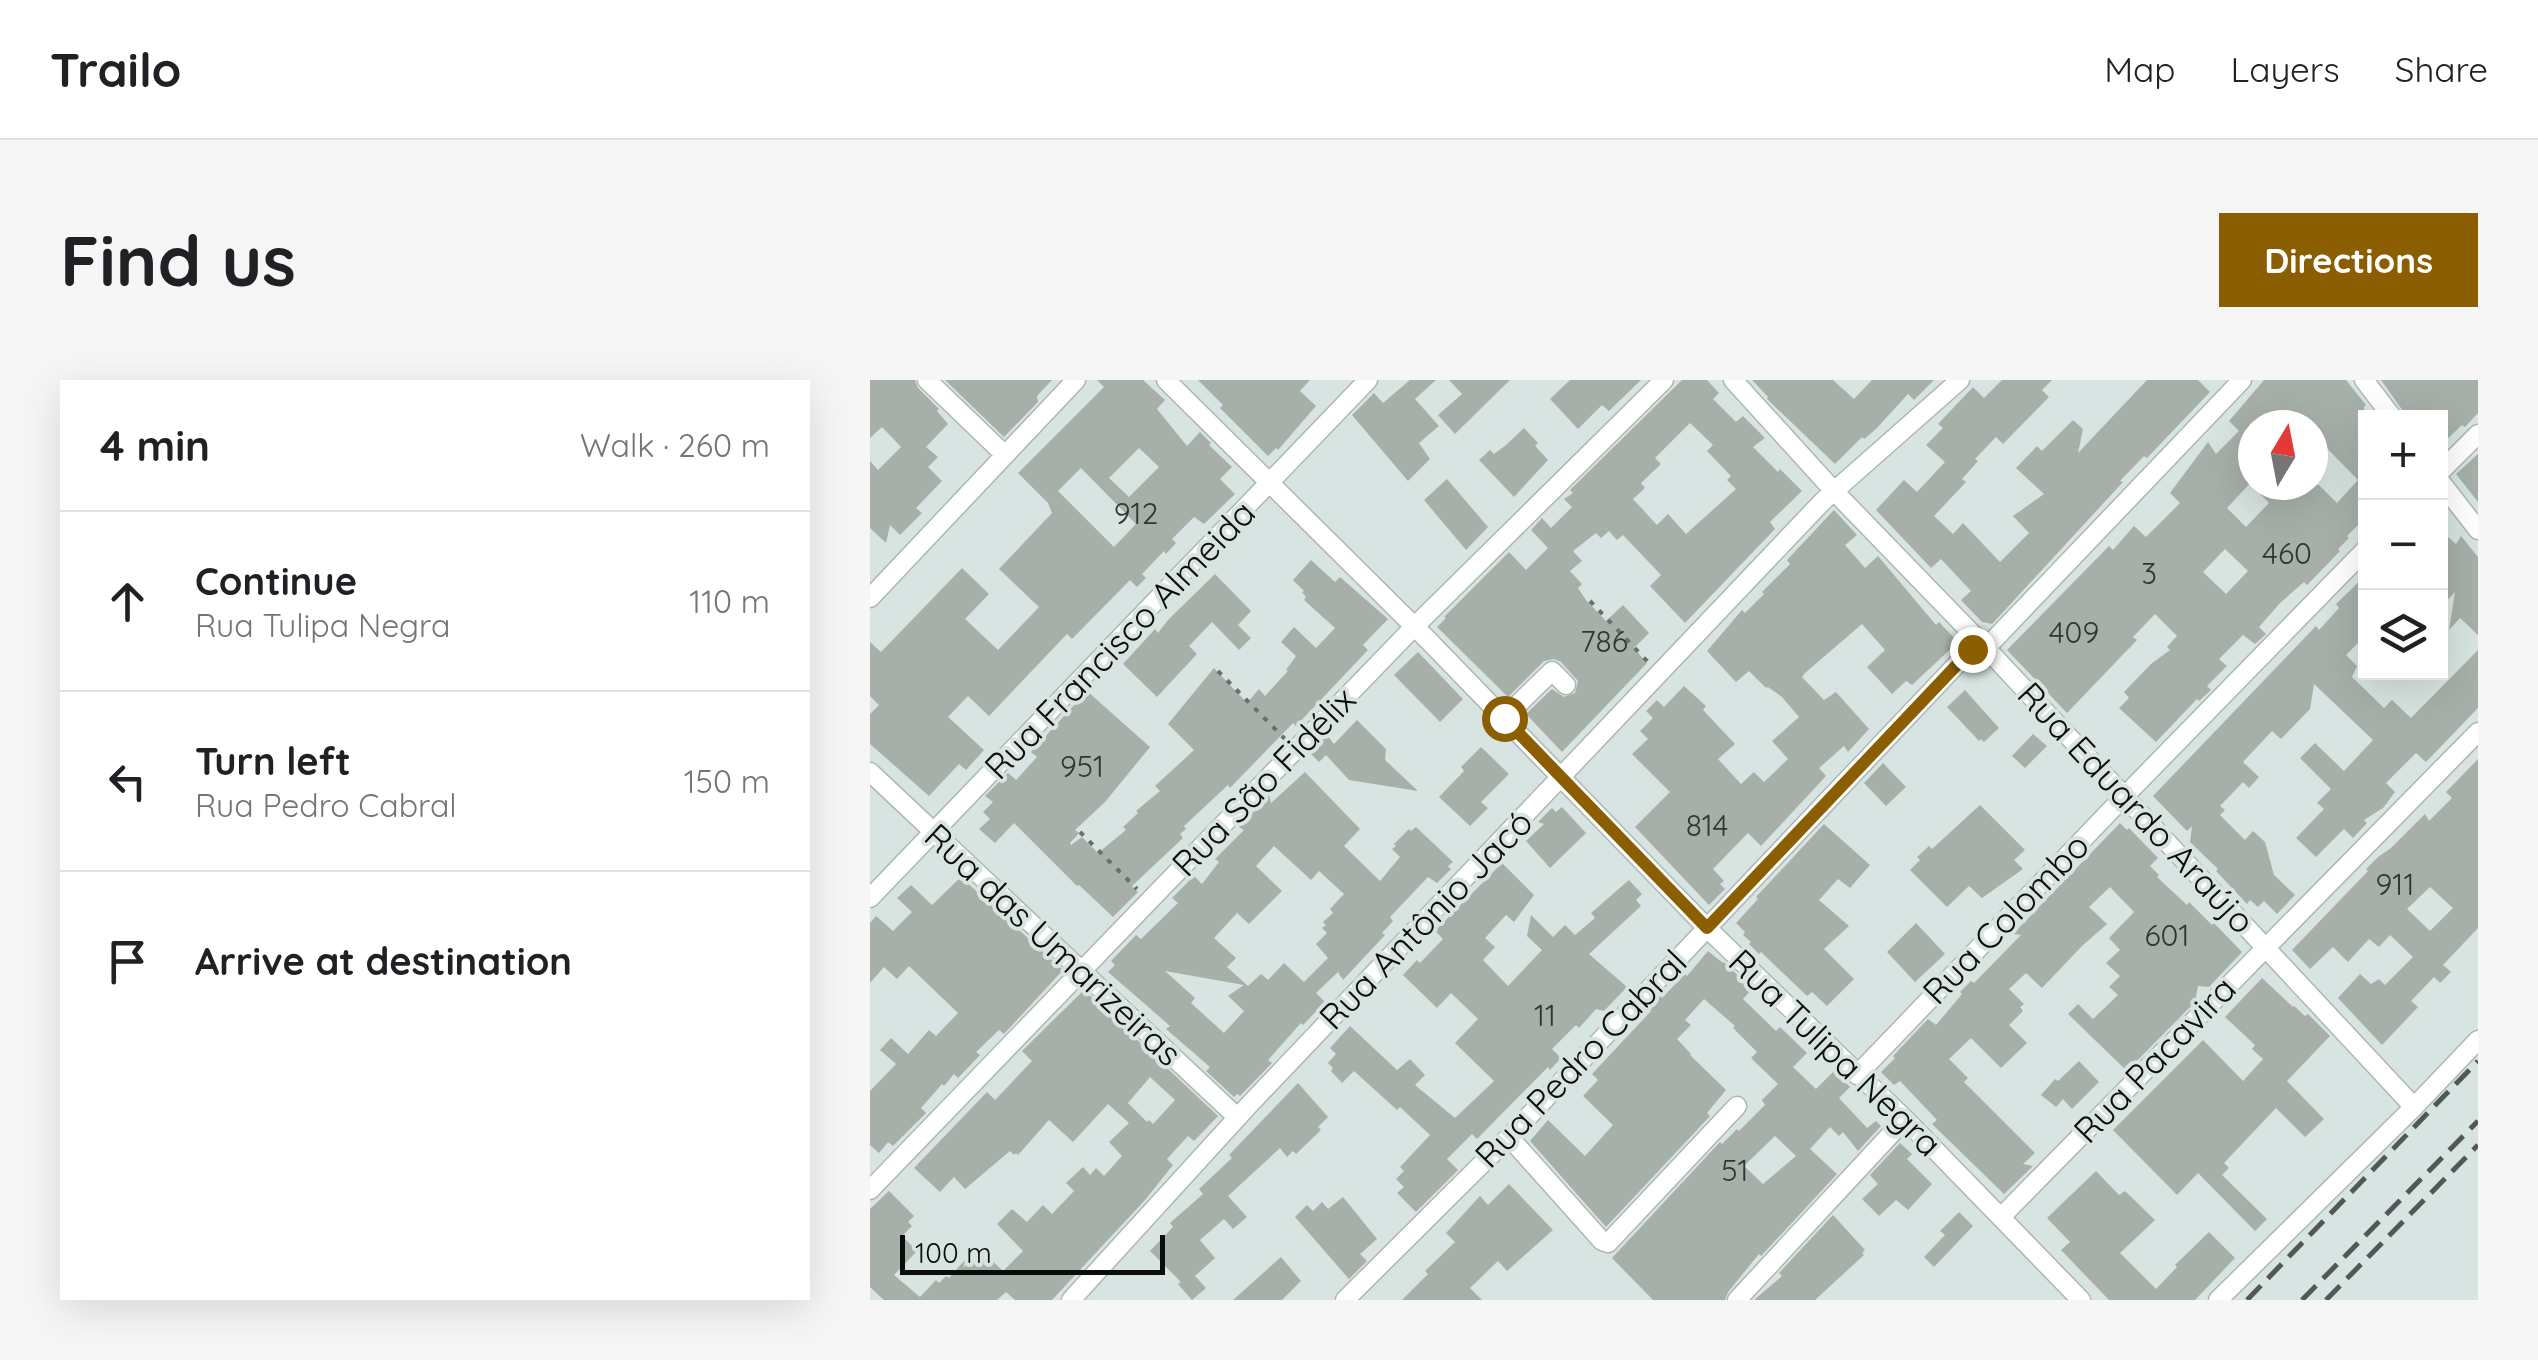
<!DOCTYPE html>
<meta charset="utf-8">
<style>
body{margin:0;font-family:Quicksand,sans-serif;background:#f6f6f6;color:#202124}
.controls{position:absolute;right:30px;top:30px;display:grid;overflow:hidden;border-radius:0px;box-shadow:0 10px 40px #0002}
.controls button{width:90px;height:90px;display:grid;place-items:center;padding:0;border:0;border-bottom:2px solid #e0e0e0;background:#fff;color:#202124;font:50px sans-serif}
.compass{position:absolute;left:1368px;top:30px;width:90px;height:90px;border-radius:50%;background:#fff;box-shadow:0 10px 40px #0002;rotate:10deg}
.scale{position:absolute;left:30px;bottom:25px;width:265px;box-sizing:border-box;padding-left:10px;border:5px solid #090d0c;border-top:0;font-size:28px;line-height:35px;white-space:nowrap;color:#090d0c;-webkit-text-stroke:8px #d8e4e1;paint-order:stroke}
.stop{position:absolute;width:30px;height:30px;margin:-22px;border:8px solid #8b5f01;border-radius:50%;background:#fff}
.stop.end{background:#8b5f01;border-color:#fff;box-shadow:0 2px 10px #0008}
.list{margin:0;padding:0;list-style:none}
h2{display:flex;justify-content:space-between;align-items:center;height:130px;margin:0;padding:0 40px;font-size:42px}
h2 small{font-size:32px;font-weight:400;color:#757577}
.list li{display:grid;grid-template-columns:65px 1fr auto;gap:30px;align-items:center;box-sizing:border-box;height:180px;padding:0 40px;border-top:2px solid #e0e0e0}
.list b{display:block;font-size:38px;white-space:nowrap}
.list p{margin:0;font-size:32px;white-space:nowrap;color:#757577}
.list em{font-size:32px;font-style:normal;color:#757577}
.icon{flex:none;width:55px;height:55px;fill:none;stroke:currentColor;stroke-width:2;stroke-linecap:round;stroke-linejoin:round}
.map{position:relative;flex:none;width:1608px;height:920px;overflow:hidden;border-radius:0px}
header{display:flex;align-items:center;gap:60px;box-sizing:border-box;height:140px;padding:0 50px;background:#fff;border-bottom:2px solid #e0e0e0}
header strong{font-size:48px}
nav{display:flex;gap:55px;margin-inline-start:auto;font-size:35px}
.intro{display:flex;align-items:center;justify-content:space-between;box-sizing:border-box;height:240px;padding:0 60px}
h1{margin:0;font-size:70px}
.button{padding:25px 45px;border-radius:0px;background:#8b5f01;color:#fff;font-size:35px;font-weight:700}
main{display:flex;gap:60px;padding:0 60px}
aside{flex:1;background:#fff;border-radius:0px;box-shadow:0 10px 40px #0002}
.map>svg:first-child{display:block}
.building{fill:#a6b0a9;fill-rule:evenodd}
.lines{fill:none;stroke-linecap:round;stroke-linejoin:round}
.minor-casing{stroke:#acb8b5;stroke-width:21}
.path{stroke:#686f6d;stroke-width:4;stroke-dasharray:5 8;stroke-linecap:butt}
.minor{stroke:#fff;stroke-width:18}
.rail{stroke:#525857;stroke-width:5;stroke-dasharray:20 10;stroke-linecap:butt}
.route{stroke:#8b5f01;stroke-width:12}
.labels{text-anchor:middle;stroke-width:8;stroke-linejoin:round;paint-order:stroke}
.number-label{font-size:30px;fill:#303633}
.street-label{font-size:35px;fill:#090d0c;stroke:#d8e4e1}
</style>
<header>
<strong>Trailo</strong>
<nav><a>Map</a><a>Layers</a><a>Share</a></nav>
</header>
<div class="intro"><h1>Find us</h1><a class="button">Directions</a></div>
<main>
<aside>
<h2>4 min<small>Walk · 260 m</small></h2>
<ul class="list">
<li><svg class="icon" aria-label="ahead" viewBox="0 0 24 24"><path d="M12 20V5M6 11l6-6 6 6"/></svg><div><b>Continue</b><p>Rua Tulipa Negra</p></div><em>110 m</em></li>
<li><svg class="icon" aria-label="left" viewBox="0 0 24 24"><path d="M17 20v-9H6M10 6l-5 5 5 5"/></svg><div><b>Turn left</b><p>Rua Pedro Cabral</p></div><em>150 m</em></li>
<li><svg class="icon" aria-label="arrive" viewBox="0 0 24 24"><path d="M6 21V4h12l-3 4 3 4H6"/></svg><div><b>Arrive at destination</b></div></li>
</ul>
</aside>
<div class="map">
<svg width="1608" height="920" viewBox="0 0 1608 920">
<rect width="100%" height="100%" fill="#d8e4e1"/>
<path class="building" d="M0 0H45L48 8 69 29 67 31 78 44 56 67 68 77 58 87 72 101 46 128 52 133 30 155 20 145 16 163 0 148V81L8 90 31 67 12 47 0 58Z
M75 0H182L167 16 168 22 134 57Z
M227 0H273L295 20 287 29 317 66 330 52 341 63 339 65 362 87 350 99 365 114 334 144 324 137 302 159 306 163 296 174 294 171 272 194 276 198 267 207 260 200 202 259 197 254 119 336 98 316 78 337 114 370 96 390 89 384 59 416 0 364V334L9 325 0 316V262L11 272 92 188 119 214 95 239 128 270 169 227 129 189 182 133 178 123 148 93 234 7ZM269 68 289 87 259 117 239 98ZM211 88 266 144 244 167 188 111Z
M328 0H440L430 11 446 26 408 70 406 68 398 76 350 28 353 25Z
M540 0H566L545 19 569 46 549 63 560 79 538 101 482 35 504 13 513 23Z
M579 0H640L585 54 568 35 592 14Z
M700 0H771L739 31 732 25 708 49 680 19Z
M812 0H837L849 13 843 19 866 42 873 36 895 58 883 67 908 92 910 89 932 111 900 142 905 149 815 243 780 206 791 195 753 155 747 160 739 151 731 158 726 153 703 171 712 181 700 191 712 204 708 208 716 220 736 241 753 225 779 253 764 268 777 283 692 372 656 334 682 309 694 317 705 313 708 301 691 282 684 279 674 281 638 317 567 247 576 238 574 237 639 172 656 190 678 168 661 150 672 138 681 148 702 127 694 119 703 113 700 110ZM820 43 843 65 837 71 861 96 857 100 866 109 816 154 798 134 787 145 763 119 775 108 771 103 791 84 785 78Z
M882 0H963L984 19 1002 0H1064L1044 20 1038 14 1006 49 994 59 992 57 965 84 897 19 898 17Z
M1132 0H1182L1172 10 1179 17 1133 64 1126 57 1105 79 1108 81 1092 99 1096 102 1064 136 1083 154 1093 143 1130 182 1159 153 1143 136 1174 114 1146 88 1167 66 1172 71 1203 40 1213 49 1208 73 1277 0H1328L1340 12 1277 78 1274 76 1250 101 1253 102 1122 244 1112 242 1091 220 1101 211 1071 179 1061 188 1006 130 1034 100 1047 112 1075 82 1056 65 1073 48 1068 44 1103 7 1114 18Z
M1394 0H1476L1496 25 1494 27 1496 137 1477 156 1479 158 1468 169 1470 171 1443 199 1437 205 1434 202 1410 223 1389 247 1396 254 1385 264 1373 255 1349 279 1357 286 1337 306 1341 310 1329 321 1327 319 1286 362 1249 328 1259 318 1254 312 1281 284 1300 270 1297 267 1307 256 1285 234 1263 257 1267 260 1197 333 1137 270 1239 166 1243 170 1264 146 1276 157 1310 123 1300 113 1338 62 1346 74 1369 51 1359 41ZM1383 45H1443V54L1488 100 1467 123 1449 105H1381L1399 123 1376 147 1357 128 1383 100ZM1355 169 1378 191 1356 214 1333 192Z
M1511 0H1608V33L1595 47 1592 45 1570 66V38H1538Z
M654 48 668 63 665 66 678 80 644 117 609 80 620 70 624 74 636 65Z
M1608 74V122L1586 94Z
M577 99 618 147 596 170 554 120Z
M964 130 987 155 975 165 995 188 1008 176 1066 245 1069 242 1088 262 1042 305 1036 301 1022 314 997 287 1015 270 992 244 935 293 932 297 954 320 966 312 999 349 978 372 974 366 949 388 956 396 891 466 878 453 843 489 854 501 850 504 855 509 839 525 765 447 800 412 762 374 778 359 770 351 783 338 776 331 787 320 794 327 814 306 836 326 833 330 865 364 848 379 871 404 884 392 894 402 918 379 902 361 929 337 912 317 898 307 896 308 879 291 866 302 837 271 872 230 875 233 894 214 892 212 920 184 917 180Z
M1570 150 1586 164 1591 156 1608 177V255L1590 238 1579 250 1585 212 1570 228Z
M441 180 465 202 470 197 518 239 493 265 498 270 426 346 423 343 360 408 358 405 314 446 316 449 310 454 313 458 262 506 268 512 243 537 209 505 207 506 144 443 125 463 109 449 120 439 113 432 123 422 115 416 138 393 146 400 167 377 161 372 217 311 280 367 235 422 205 450 209 453 200 463 201 465 212 457 228 473 256 450 253 447 268 433 266 431 290 411 285 406 324 370 298 344 344 288 377 323 389 309 395 316 418 291 416 290 426 276 411 262 424 247 446 268 465 248 434 220 436 217 432 212 434 211 423 200Z
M345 194 381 231 368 245 381 258 369 270 342 242 319 266 327 274 287 317 253 284 285 249 288 253 298 240Z
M1496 195V255L1476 275 1487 286 1482 297 1514 328 1522 320 1541 338 1608 270V328L1556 382 1546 373 1516 403 1525 412 1513 428 1494 440 1497 443 1483 458 1474 449 1446 477 1426 458 1454 429 1447 423 1461 409 1430 378 1445 363 1474 391 1503 360 1444 304 1440 329 1411 359 1402 351 1373 382 1389 397 1379 408 1373 402 1350 426 1355 430 1350 435 1375 460 1383 451 1395 462 1404 495 1425 515 1407 534 1394 521 1388 527 1380 520 1377 524 1346 491 1348 489 1320 462 1322 446 1317 451 1283 416 1446 246 1449 250 1469 228 1466 224Z
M548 272 593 319 570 342 524 295Z
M1095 310 1129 348 1114 362 1111 359 1109 361 1077 327Z
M487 340 516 369 515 380 548 411 479 400 456 375 449 382 440 373 457 355 464 364Z
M1163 354 1177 366 1155 388 1142 376Z
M611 367 639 394 611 422 618 428 600 446 569 417 594 391 591 387Z
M1608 379V548L1573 585 1581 592 1570 603 1564 597 1541 621 1548 627 1512 665 1468 618 1490 594 1501 604 1509 599 1515 605 1543 577 1520 555 1509 567 1499 559 1478 582 1463 567 1440 589 1422 570 1498 491 1496 489 1508 477 1521 468 1555 434 1559 441 1582 418 1576 412ZM1560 507 1583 528 1560 551 1537 529Z
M1013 383 1036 407 1016 426 994 403Z
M435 392 490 449 474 466 510 501 530 477 522 469 526 466 524 464 539 449 541 451 546 447 583 482 578 486 581 489 567 503 558 497 520 537 523 541 512 553 515 555 473 600 468 592 446 613 455 622 433 645 431 643 398 680 402 683 370 716 367 714 364 717 336 691 340 687 296 649 300 646 238 592 245 585 241 581 266 555 271 559 308 523 302 518 324 496 332 504 349 482 345 479 374 450 369 447 399 415 401 423ZM404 466 441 500 449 491 474 514 460 529 463 533 453 542 456 545 452 548 457 553 446 564 458 578 434 602 414 583 398 600 391 594 378 606 357 587 366 578 344 558 367 533 379 544 412 511 386 486ZM295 591 374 605 358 616 374 631 354 653 321 623 325 618Z
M1110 425 1155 470 1144 480 1153 489 1112 518 1099 506 1077 527 1040 490 1050 480 1047 477 1059 466 1062 469Z
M692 427 716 453 680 488 656 461 674 444 668 442 682 428 686 432Z
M1250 443 1257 450 1259 448 1288 478 1280 486 1289 495 1287 497 1317 525 1319 522 1342 545 1344 543 1372 572 1339 607 1328 606 1325 622 1257 691 1198 634 1208 624 1223 639 1248 615 1239 607 1250 596 1236 583 1250 570 1239 558 1264 532 1240 507 1219 527 1237 544 1213 565 1172 608 1156 593 1139 609 1154 624 1150 627 1153 631 1139 645 1157 663 1131 688 1101 658 1079 679 1098 698 1094 702 1165 773 1153 784 1163 786 1134 814 1062 744 1067 740 1030 701 1024 705 1011 692 1025 678 1023 676 1058 639 1066 645 1092 614 1090 612 1101 601 1104 603 1151 555 1143 554Z
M954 444 1000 485 980 508 968 499 949 520 979 546 954 569 984 599 957 626 942 612 937 616 891 572 889 574 879 564 881 562 873 555 875 552 866 543 888 519 886 517Z
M632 483 664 515 644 542 636 535 615 558 625 567 613 580 638 606 672 570 657 556 661 535 683 557 695 545 705 555 725 538 721 533 759 500 772 514 766 520 771 526 719 574 757 607 734 631 726 629 709 648 706 645 682 669 691 678 680 690 678 687 607 759 602 754 577 779 588 790 546 832 527 813 534 807 526 799 534 791 530 787 560 755 530 727 527 730 484 691 472 703 461 691 463 688 458 683 466 674 460 668 480 646 527 690 540 679 555 695 545 705 585 738 624 701 585 663 608 639 581 613 567 628 533 595 547 580 550 583 573 559 565 551Z
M91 497 193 590 134 654 129 650 106 672 110 675 88 698 84 694 74 706 72 704 51 728 56 733 23 766 18 762 9 773 0 765V711L26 684 10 670 21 658 38 674 59 650 66 656 88 633 39 586 27 599 14 587 0 603V543L6 536 23 551 42 532 27 518 41 505 62 525Z
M1046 543 1075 574 1045 602 1017 572Z
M838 571 853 583 854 582 882 609 873 619 906 651 910 647 937 673 923 687 946 709 964 691 980 707 969 718 997 748 1006 741 1011 746 988 771 973 752 969 756 960 747 940 769 967 794 891 876 889 874 858 912 855 920H783L742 878 850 762 852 764 867 749 869 751 895 725 892 720 908 704 881 678 887 672 863 648 865 646 834 619 815 640 821 645 807 659 821 674 820 675 856 710 837 733 840 736 736 847 660 761 678 740 715 776 743 745 713 716 728 700 722 694 781 631 779 628 790 616 792 618 815 594 817 596ZM905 756 926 776 893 804 874 786Z
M1392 598 1423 627 1424 626 1435 636 1438 634 1460 656 1417 701 1454 739 1435 757 1406 728 1354 783 1359 788 1352 795 1397 839 1385 851 1328 793 1307 815 1243 750 1333 660 1373 701 1393 679 1382 669 1385 665 1355 637Z
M214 610 348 736 324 761 318 756 297 779 303 785 275 820 182 920H145L136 912 127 920H14L0 907V829L19 811 44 836 38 842 42 846 32 856 47 871 24 895 50 917 66 900 69 903 76 896 79 898 107 866 133 891 153 871 127 844 142 829 157 842 173 825 182 834 204 811 196 803 213 787 220 795 226 788 234 796 252 776 239 762 259 743 238 724 203 762 179 740 148 775 146 773 144 775 140 771 95 809 84 797 70 812 44 788 117 712 125 720 162 681 152 671ZM280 697 305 720 283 744 279 740 277 742 258 723Z
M1209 681 1229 702 1202 729 1193 719 1186 727 1171 715 1185 699 1188 701Z
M428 703 458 737 448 747 451 750 426 774 423 771 417 777 410 768 358 816 377 837 363 849 354 839 330 860 345 878 325 896 336 908 322 920 308 904 311 902 280 871 303 847 300 843 333 814 329 809 362 778 359 775Z
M1030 763 1042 774 1037 779 1062 804 1038 830 1026 820 1009 836 992 819 1008 804 1000 795Z
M1226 791 1249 815 1255 811 1285 840 1250 873 1286 909 1307 887 1305 885 1339 852 1365 878 1325 920H1239L1191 870 1200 862 1177 838Z
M639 804 683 850 637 891 628 881 600 908 612 920H532L558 894 555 891 585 862 576 853 610 816 618 825Z
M473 817 507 859 490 874 497 881 479 899 425 837 437 825 443 831 452 822 458 829Z
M1089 832 1103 846 1064 887 1054 877 1075 855 1070 851Z
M963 835 995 870 992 873 994 875 945 920H884L912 896 909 893Z
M411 877 431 901 412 920H363Z"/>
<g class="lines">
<defs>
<path id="minor" d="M57 0 135 75
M296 0 558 260 837 548 1035 739 1211 920
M863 0 964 111 1116 268 1544 727
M1494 0 1523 38
M1570 92 1608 54
M1570 101 1608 150
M0 218 206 0
M1116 268 1372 0
M634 338 682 291 696 305
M0 392 367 737
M0 518 498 0
M987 695 1242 429 1496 169
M639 757 732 861 738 863 867 726
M0 810 540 251 794 0
M1131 837 1608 352
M201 920 379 725 953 121 1090 0
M475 920 639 757 1109 261
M867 920 1035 739
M1348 920 1544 727 1608 660"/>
</defs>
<use href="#minor" class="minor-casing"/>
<path class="path" d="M720 221 779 283
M348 291 415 359
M210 452 267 509"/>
<use href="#minor" class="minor"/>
<path class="rail" d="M1377 920 1608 681
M1432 920 1608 741
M1456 920 1608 765"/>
</g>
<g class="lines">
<path class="route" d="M634 338 837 548 1102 269"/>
</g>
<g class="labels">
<g class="number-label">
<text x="266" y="144">912</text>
<text x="1417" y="184">460</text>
<text x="1279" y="204">3</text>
<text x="1204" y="263">409</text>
<text x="734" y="272">786</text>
<text x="212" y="397">951</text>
<text x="837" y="456">814</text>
<text x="1525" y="515">911</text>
<text x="1297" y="566">601</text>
<text x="675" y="646">11</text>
<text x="865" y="801">51</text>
</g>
<g class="street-label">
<text transform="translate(250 260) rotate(-46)" y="12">Rua Francisco Almeida</text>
<text transform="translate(394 402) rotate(-46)" y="12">Rua São Fidélix</text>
<text transform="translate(1266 428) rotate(47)" y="12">Rua Eduardo Araújo</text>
<text transform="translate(1136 539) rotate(-46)" y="12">Rua Colombo</text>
<text transform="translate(556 540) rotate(-46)" y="12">Rua Antônio Jacó</text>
<text transform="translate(183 565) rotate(43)" y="12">Rua das Umarizeiras</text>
<text transform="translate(965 673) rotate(44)" y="12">Rua Tulipa Negra</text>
<text transform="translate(711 679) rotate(-46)" y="12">Rua Pedro Cabral</text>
<text transform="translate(1285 680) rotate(-46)" y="12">Rua Pacavira</text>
</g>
</g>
</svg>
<div class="controls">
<button>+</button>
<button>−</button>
<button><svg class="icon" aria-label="layers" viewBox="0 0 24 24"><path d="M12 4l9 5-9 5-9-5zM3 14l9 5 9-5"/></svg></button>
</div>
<svg class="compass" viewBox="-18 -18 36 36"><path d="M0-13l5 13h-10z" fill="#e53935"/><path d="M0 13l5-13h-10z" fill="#757577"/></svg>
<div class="scale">100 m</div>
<div class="stop" style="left:634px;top:338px"></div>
<div class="stop end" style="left:1102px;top:269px"></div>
</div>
</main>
